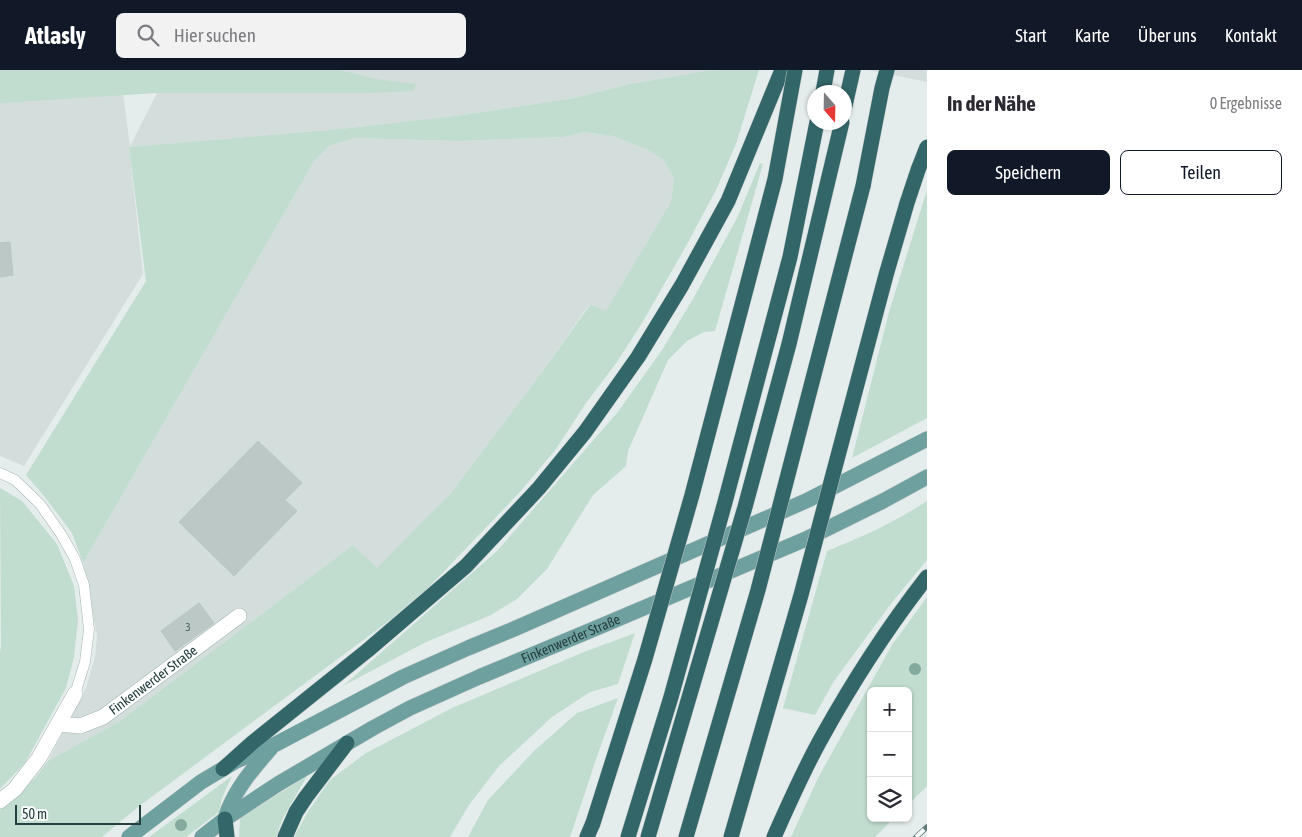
<!DOCTYPE html>
<html lang="de">
<meta charset="utf-8">
<style>
body{margin:0;font-family:"Asap Condensed",sans-serif;background:#f2f2f3;color:#2b2b33}
.controls{position:absolute;right:15px;bottom:15px;display:grid;overflow:hidden;border-radius:8px;box-shadow:0 1px 4px #0004}
.controls button{width:45px;height:45px;display:grid;place-items:center;padding:0;border:0;border-bottom:1px solid #e1e1e2;background:#fff;color:#2b2b33;font:25px sans-serif}
.compass{position:absolute;left:807px;top:15px;width:45px;height:45px;border-radius:50%;background:#fff;box-shadow:0 1px 4px #0004;rotate:160deg}
.scale{position:absolute;left:15px;bottom:12px;width:126px;box-sizing:border-box;padding-left:5px;border:2px solid #253e3e;border-top:0;font-size:14px;line-height:18px;white-space:nowrap;color:#253e3e;-webkit-text-stroke:4px #f6faf9;paint-order:stroke}
.list{margin:0;padding:0;list-style:none}
h2{display:flex;justify-content:space-between;align-items:center;height:65px;margin:0;padding:0 20px;font-size:21px}
h2 small{font-size:16px;font-weight:400;color:#7c7c81}
.actions{display:flex;gap:10px;padding:15px 20px}
.actions a{flex:1;padding:11px 0;border:1px solid #111827;border-radius:8px;text-align:center;font-size:18px;color:#111827}
.actions .main{background:#111827;color:#fff}
.icon{flex:none;width:28px;height:28px;fill:none;stroke:currentColor;stroke-width:2;stroke-linecap:round;stroke-linejoin:round}
.map{position:relative;flex:none;width:927px;height:767px;overflow:hidden}
header{display:flex;align-items:center;gap:30px;box-sizing:border-box;height:70px;padding:0 25px;background:#111827;color:#fff}
header strong{font-size:24px}
nav{display:flex;gap:28px;margin-inline-start:auto;font-size:18px}
.search{width:350px;height:45px;background:#f2f2f3;display:flex;align-items:center;gap:12px;box-sizing:border-box;padding:0 18px;border-radius:8px;color:#7c7c81;font-size:19px}
main{display:flex}
aside{flex:1;background:#fff}
.map>svg:first-child{display:block}
.built{fill:#d3dddb}
.green{fill:#c0ddcf}
.building{fill:#bbc8c6;stroke:#b8c7c4}
.lines{fill:none;stroke-linecap:round;stroke-linejoin:round}
.service-casing{stroke:#a8b5b4;stroke-width:11}
.minor-casing{stroke:#a8b5b4;stroke-width:16}
.primary-casing{stroke:#c2c9c9;stroke-width:16}
.motorway-casing{stroke:#c2c9c9;stroke-width:16}
.service{stroke:#fff;stroke-width:10}
.minor{stroke:#fff;stroke-width:15}
.primary{stroke:#6da09f;stroke-width:15}
.motorway{stroke:#336669;stroke-width:15}
.rail-casing{stroke:#607979;stroke-width:5.5}
.rail{stroke:#f6faf9;stroke-width:4;stroke-dasharray:11;stroke-linecap:butt}
.motorway-bridge-casing{stroke:#c2c9c9;stroke-width:16;stroke-linecap:butt}
.motorway-bridge{stroke:#336669;stroke-width:15}
.tree{fill:#83aa9c}
.labels{text-anchor:middle;stroke-width:5;stroke-linejoin:round;paint-order:stroke}
.number-label{font-size:11px;fill:#4a6060}
.street-label{font-size:14px;fill:#253e3e;stroke:#f6faf9}
</style>
<header>
<strong>Atlasly</strong>
<div class="search"><svg class="icon" aria-label="search" viewBox="0 0 24 24"><circle cx="10" cy="10" r="6"/><path d="M15 15l6 6"/></svg>Hier suchen</div>
<nav><a>Start</a><a>Karte</a><a>Über uns</a><a>Kontakt</a></nav>
</header>
<main>
<div class="map">
<svg width="927" height="767" viewBox="0 0 927 767">
<rect width="100%" height="100%" fill="#e5edec"/>
<path class="built" d="M0 0H120L130 76 157 23 370 22 375 9 341 0H720L705 1 630 14 574 28 463 45 340 59 129 77 143 204 24 396 0 386Z
M868 0H927V12Z
M584 62 612 66 646 79 663 89 674 109 671 132 606 242 589 235 534 313 451 423 377 499 353 475 120 651 48 691 86 618 95 587 97 566 83 493 314 91 329 76 355 68 458 71 564 67Z"/>
<path class="green" d="M0 0H341L376 9 416 14 413 21 370 23H157L0 33Z
M720 0H759L736 74 716 120 685 178 642 253 617 292 586 333 556 379 520 422 429 517 389 551 138 737 102 767H0V740L35 708 48 691 120 651 353 475 377 498 451 423 534 313 590 235 606 241 671 132 674 109 663 89 646 79 612 66 584 62 564 67 458 71 355 68 329 76 314 91 83 493 72 463 44 426 26 405 146 211 129 77 340 59 463 45 574 28 630 14 705 1Z
M760 93 763 94 715 261 704 262 687 271 668 290 632 372 628 381 626 396 593 425 547 499 517 529 491 545 424 573 343 616 497 481 617 343 662 280 693 229 737 148Z
M927 120V348L852 388 889 242Z
M0 418 22 431 57 474 74 516 78 550 74 587 66 618 25 693 0 719V583L1 575Z
M927 431V490L893 531 834 611 815 645 783 638 827 481C862 467 895 452 927 431Z
M927 527V716L908 735V621H871V748H894L875 767H791L818 708 892 575Z
M635 563 618 614 590 622 552 647 499 696 469 735 450 767H294L309 740 330 710 366 683 452 638 584 582Z
M618 628 594 695 586 720 570 767H468L488 730 534 681 577 643Z
M232 706 222 728 219 742 186 767H149Z
M307 706 283 748 276 767H239L240 748Z"/>
<path class="building" d="M10 172 13 205 0 207V173Z
M258 371 302 413 285 430 297 441 234 506 179 452Z
M199 533 214 553 175 581 161 561Z"/>
<g class="lines">
<defs>
<path id="service" d="M0 403 15 410 40 434 61 464 75 489 84 515 89 559 85 592 75 624"/>
<g id="minor">
<path id="s1" d="M59 654 80 656 103 647 239 546"/>
<path d="M0 731 15 719 39 688 75 624"/>
</g>
<g id="primary">
<path d="M225 749C233 721 252 700 271 678"/>
<path d="M129 767 201 712 236 691 276 674 403 607 468 578 514 559 808 430 927 369"/>
<path id="s2" d="M202 767 225 749 278 714 373 658 410 638 479 607 594 559 806 469 883 431 927 407"/>
</g>
<path id="motorway" d="M823 22 827 0
M844 40 853 0
M863 116 882 18 887 0
M223 699 252 673 368 580 466 496 539 418 585 362 638 287 682 215 728 131 782 0
M225 749 227 767
M285 767 296 742 306 727 347 673
M587 767 593 753
M774 767C789 733 804 699 822 667 853 611 888 557 927 507"/>
</defs>
<use href="#service" class="service-casing"/>
<use href="#minor" class="minor-casing"/>
<use href="#primary" class="primary-casing"/>
<use href="#motorway" class="motorway-casing"/>
<use href="#service" class="service"/>
<use href="#minor" class="minor"/>
<use href="#primary" class="primary"/>
<use href="#motorway" class="motorway"/>
<defs>
<path id="rail" d="M916 767 927 757"/>
</defs>
<use href="#rail" class="rail-casing"/>
<use href="#rail" class="rail"/>
<defs>
<path id="motorway-bridge" d="M593 753 645 589 692 425 775 109 795 0
M628 767 671 627 725 432 790 187 817 52
M648 767 745 437 789 274 842 52
M686 767 758 520 863 116
M731 767 801 525 886 205 907 133 918 100 927 77"/>
</defs>
<use href="#motorway-bridge" class="motorway-bridge-casing"/>
<use href="#motorway-bridge" class="motorway-bridge"/>
</g>
<g class="tree">
<circle cx="915" cy="599" r="6"/>
<circle cx="181" cy="755" r="6"/>
</g>
<g class="labels">
<g class="number-label">
<text x="188" y="561">3</text>
</g>
<g class="street-label">
<text dy="5" stroke="none"><textPath href="#s2" startOffset="420">Finkenwerder Straße</textPath></text>
<text dy="5" stroke="none"><textPath href="#s1" startOffset="108">Finkenwerder Straße</textPath></text>
</g>
</g>
</svg>
<div class="controls">
<button>+</button>
<button>−</button>
<button><svg class="icon" aria-label="layers" viewBox="0 0 24 24"><path d="M12 4l9 5-9 5-9-5zM3 14l9 5 9-5"/></svg></button>
</div>
<svg class="compass" viewBox="-18 -18 36 36"><path d="M0-13l5 13h-10z" fill="#e53935"/><path d="M0 13l5-13h-10z" fill="#7c7c81"/></svg>
<div class="scale">50 m</div>
</div>
<aside>
<h2>In der Nähe<small>0 Ergebnisse</small></h2>
<ul class="list">
</ul>
<div class="actions"><a class="main">Speichern</a><a>Teilen</a></div>
</aside>
</main>
